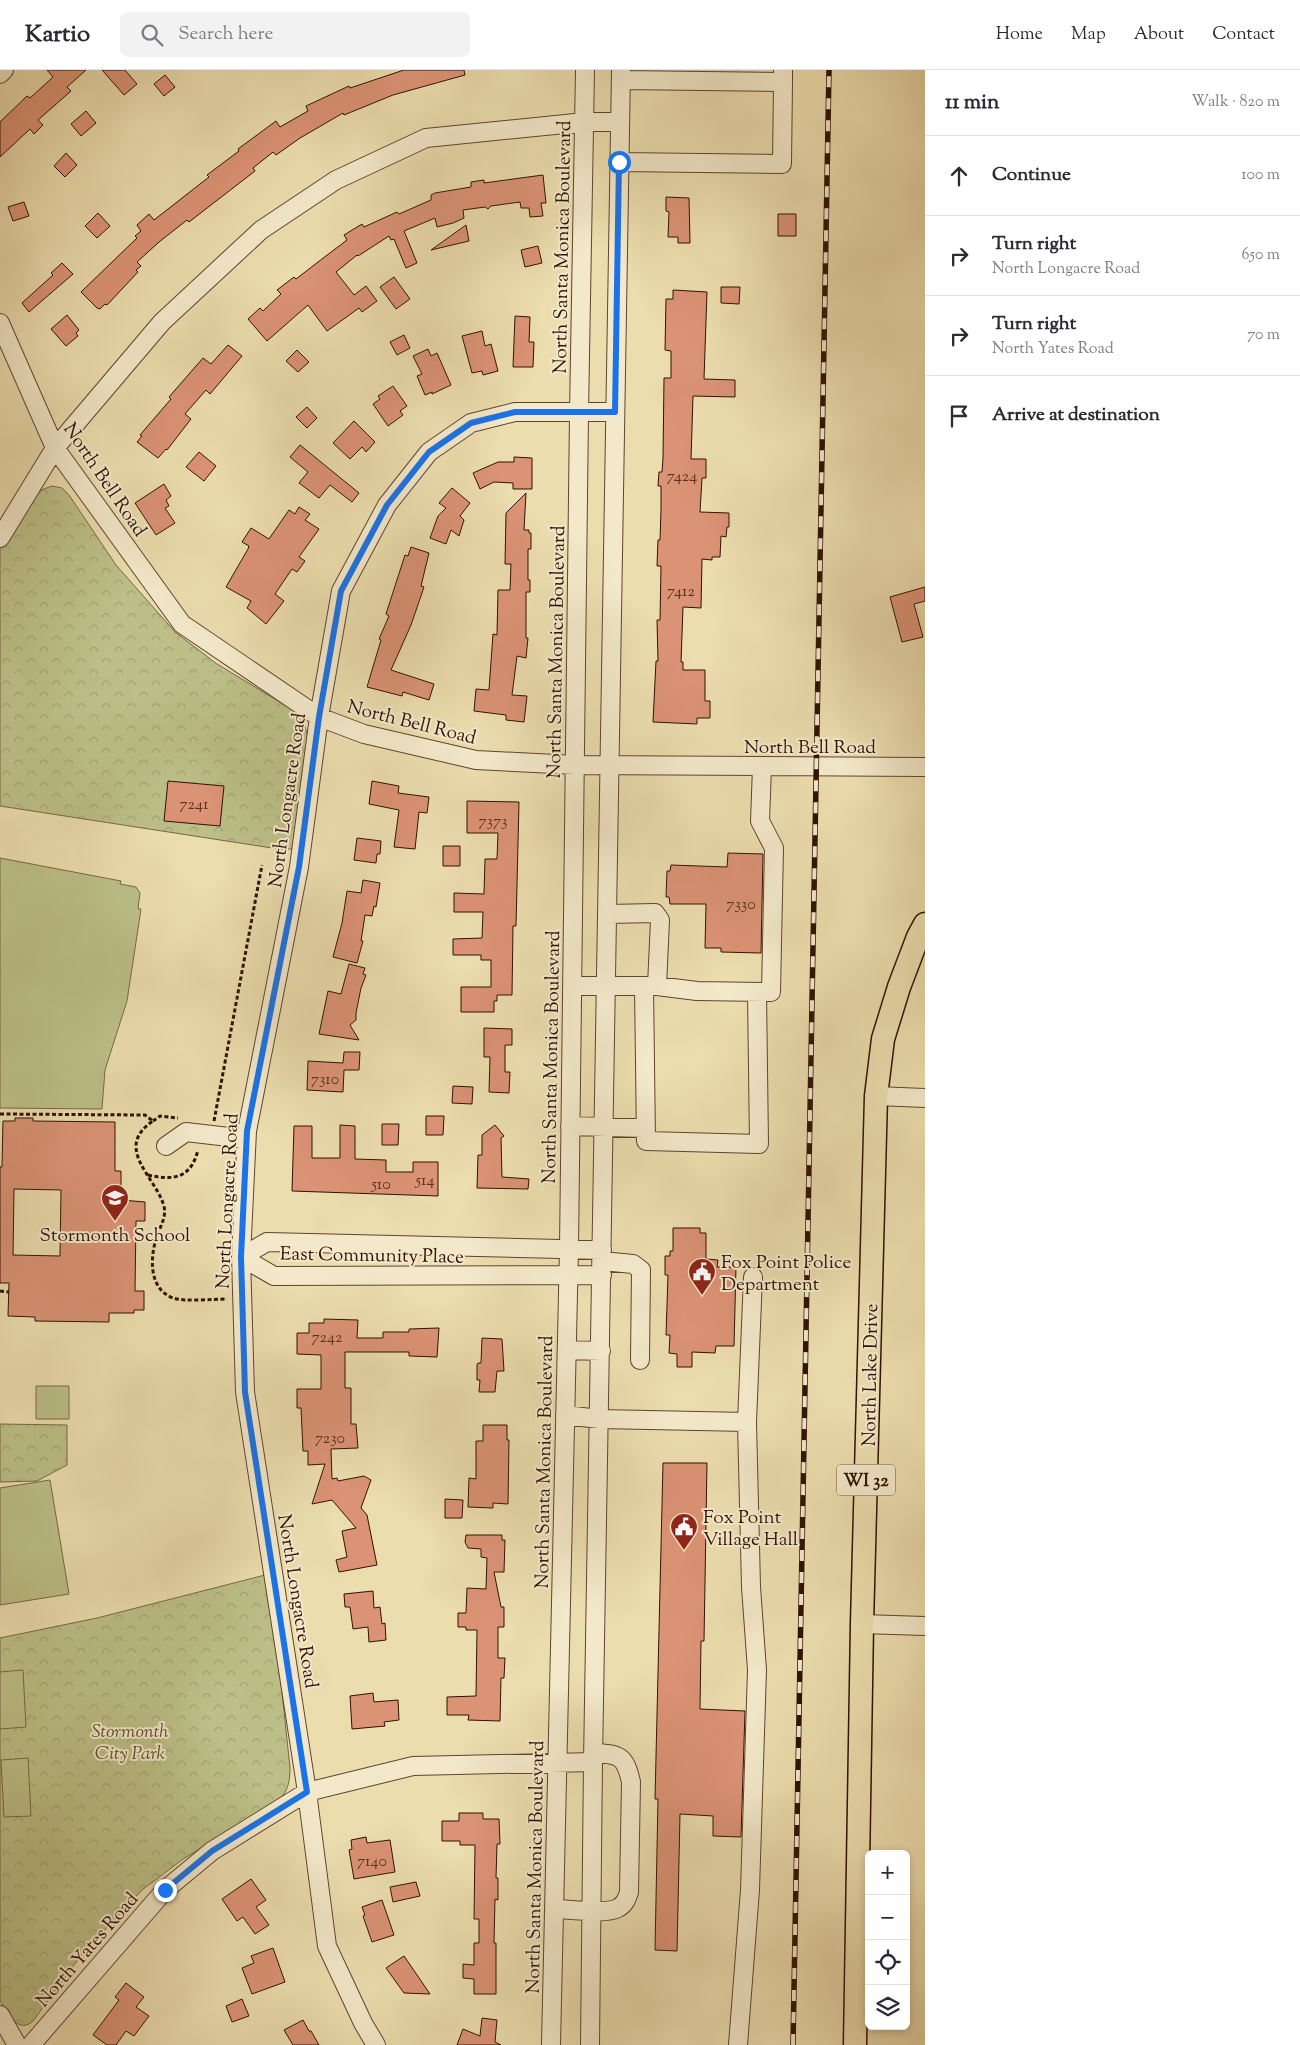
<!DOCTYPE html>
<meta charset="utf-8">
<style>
body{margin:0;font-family:"Sorts Mill Goudy",serif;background:#f2f2f3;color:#2b2b33}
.controls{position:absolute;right:15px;bottom:15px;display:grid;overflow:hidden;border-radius:8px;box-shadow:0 2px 8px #0003}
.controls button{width:45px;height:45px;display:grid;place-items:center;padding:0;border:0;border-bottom:1px solid #e1e1e2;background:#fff;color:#2b2b33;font:25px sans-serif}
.stop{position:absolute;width:15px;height:15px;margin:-11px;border:4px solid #1a73e8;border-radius:50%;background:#fff}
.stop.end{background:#1a73e8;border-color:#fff;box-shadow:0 1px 5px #0008}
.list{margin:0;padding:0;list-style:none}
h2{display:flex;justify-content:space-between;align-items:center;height:65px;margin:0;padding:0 20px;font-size:21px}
h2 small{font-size:16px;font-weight:400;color:#7c7c81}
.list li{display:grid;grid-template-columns:32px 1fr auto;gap:15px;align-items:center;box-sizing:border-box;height:80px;padding:0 20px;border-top:1px solid #e1e1e2}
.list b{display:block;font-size:19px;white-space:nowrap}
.list p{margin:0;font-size:16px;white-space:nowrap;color:#7c7c81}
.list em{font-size:16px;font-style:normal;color:#7c7c81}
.icon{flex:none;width:28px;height:28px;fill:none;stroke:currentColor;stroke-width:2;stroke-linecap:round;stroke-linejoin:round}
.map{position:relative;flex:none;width:925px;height:1975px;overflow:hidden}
header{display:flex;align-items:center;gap:30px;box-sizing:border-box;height:70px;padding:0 25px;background:#fff;border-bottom:1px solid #e1e1e2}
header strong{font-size:24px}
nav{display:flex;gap:28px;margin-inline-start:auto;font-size:18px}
.search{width:350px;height:45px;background:#f2f2f3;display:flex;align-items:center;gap:12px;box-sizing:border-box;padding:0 18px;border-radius:8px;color:#7c7c81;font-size:19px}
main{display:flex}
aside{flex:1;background:#fff}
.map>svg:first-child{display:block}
.park{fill:url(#park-crowns);stroke:#766846}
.pitch{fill:#bcbf87;stroke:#766846}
.building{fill:#db9375;stroke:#301105;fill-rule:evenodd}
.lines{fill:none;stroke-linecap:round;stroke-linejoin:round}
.minor-casing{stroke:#5f442f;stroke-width:20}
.major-casing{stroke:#301105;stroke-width:25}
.path{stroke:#301105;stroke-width:3;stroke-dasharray:4 2.5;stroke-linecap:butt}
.minor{stroke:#f3e9ca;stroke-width:18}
.major{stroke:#ecddae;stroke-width:22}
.rail-casing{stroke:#301105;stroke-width:5.5}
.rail{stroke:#f3e9ca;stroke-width:4;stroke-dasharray:11;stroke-linecap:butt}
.route{stroke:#1a73e8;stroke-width:6}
.labels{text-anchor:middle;stroke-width:4;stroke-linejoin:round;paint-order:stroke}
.number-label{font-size:16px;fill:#5b3221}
.shield{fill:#f3e9ca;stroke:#6a5240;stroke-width:1}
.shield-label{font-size:18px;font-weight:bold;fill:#301105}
.street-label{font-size:19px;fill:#301105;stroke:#f3e9ca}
.poi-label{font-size:19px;fill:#301105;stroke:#f3e9ca;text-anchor:start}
.park-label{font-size:19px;font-style:italic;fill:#614e32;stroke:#f3e9ca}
</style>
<header>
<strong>Kartio</strong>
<div class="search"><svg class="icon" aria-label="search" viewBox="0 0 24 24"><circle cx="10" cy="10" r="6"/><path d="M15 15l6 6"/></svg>Search here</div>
<nav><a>Home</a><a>Map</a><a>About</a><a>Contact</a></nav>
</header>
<main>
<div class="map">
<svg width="925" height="1975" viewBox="0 0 925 1975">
<defs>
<pattern id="park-crowns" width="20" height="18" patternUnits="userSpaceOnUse" patternTransform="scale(1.25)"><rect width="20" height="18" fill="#bcbf87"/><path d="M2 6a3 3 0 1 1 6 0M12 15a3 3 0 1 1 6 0" fill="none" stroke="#a2a373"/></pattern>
</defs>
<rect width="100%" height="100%" fill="#ecddae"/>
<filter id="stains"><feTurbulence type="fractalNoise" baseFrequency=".004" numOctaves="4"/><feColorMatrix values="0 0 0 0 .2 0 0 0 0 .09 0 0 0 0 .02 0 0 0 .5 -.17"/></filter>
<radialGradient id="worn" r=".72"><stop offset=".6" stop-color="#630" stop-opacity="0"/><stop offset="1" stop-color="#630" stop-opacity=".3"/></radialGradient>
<path class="park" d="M52 416 62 418 69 425 116 495 175 562 217 594 298 643 303 649 309 671 294 778 285 780 0 736V478L38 421Z
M0 1354 67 1355V1395L37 1411 0 1412Z
M265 1505 280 1603 290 1698C290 1715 287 1724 274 1734L183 1789 142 1820 82 1884 33 1951C18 1965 7 1942 0 1931V1568L97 1548Z"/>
<path class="pitch" d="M0 788 121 811 120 814 136 817 140 823 138 839H141L127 931 105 1000 102 1039 0 1038Z
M36 1316H69V1349H36Z
M50 1410 69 1524 0 1535V1418Z
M23 1600 26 1657 0 1659V1602Z
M28 1688 31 1746 4 1747 1 1690Z"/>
<path class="building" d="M47 0H86L67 17 71 21 38 50 43 55 34 64 30 59 0 87V52L27 26 30 28 53 7Z
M102 0H125L137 14 124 25Z
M404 0H464L465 5 393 25 344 45 343 43 300 68 276 85 273 82 253 98 255 101 189 152 187 150 159 172 137 192 141 196 136 200 138 202 107 235 105 234 100 239 97 238 81 222 137 168 135 166 141 161 137 155 149 144 154 150 209 107 207 105 239 81 238 79 276 51 280 57 308 41 306 36 349 16 350 18Z
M165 5 175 17 164 26 154 14Z
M86 41 96 53 81 66 71 54Z
M66 83 77 95 65 107 54 96Z
M543 105 546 133H541L543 146 530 147 529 138H521L520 132 491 136 488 139 485 137 463 140 464 148 453 153 437 157 435 148 404 161 417 193 406 198 394 169 391 170 389 166 358 186 357 185 336 202 354 225 366 216 377 231 362 242 359 238 327 261 308 235 267 271 248 249 260 238 263 241 281 224 277 220 294 207 296 209 318 192 347 170 344 165 362 154 364 157 397 142 399 144 431 130V125L435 123 471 117V112L484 110V113Z
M666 127 689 128 690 173H678V167H668L669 142 666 141Z
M24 132 29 146 13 151 8 137Z
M98 143 110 156 97 168 85 156Z
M778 144H796V166H778Z
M466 155 469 171 431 180Z
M538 176 542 193 525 197 521 180Z
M62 193 73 204 29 242 22 233 53 205 51 203Z
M394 207 410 229 396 239 380 217Z
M721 217H740L739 234 721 233Z
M673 220 707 222 704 309 735 310V327L693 326 691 389H706V408H702L700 442 729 443V457H727L726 467 721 466 720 487H712V490L702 489 701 538 683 537 681 592H683V600H705V631H710V648H697V654L653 652 656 591H658L657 550H660L661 496H657L658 470H660L661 440V416H658L659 402H662L663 388 664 308H671V281L665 280 666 229H673Z
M67 245 79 260 76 263 78 266 66 276 51 259Z
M515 246 530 247 529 272H534L533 297H513Z
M482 261 485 276 491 274 498 301 483 305 482 301 472 303 462 266Z
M404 265 410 278 397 285 390 272Z
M228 275 242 286 210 324 206 320 185 344 191 349 167 380 166 379 158 388 137 372 142 366 140 365 171 329 169 327 203 288 211 294Z
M428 279 431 286 437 283 451 315 432 324V322L425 325 417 306 422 304 413 286Z
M297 280 309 292 298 302 286 291Z
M393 316 407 336 400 341 403 345 388 356 373 334 380 329 378 326Z
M307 337 317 348 307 358 296 347Z
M354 351 375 372 366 382 362 377 350 389 333 373Z
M300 375 359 423 352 432 330 415 319 428 299 413 308 402 290 387Z
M199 382 216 396 204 411 186 397Z
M514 387 532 388V419H513V413L494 412 480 419 473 403 498 392H514Z
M164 414 171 426 166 430 169 436 165 438 175 453 156 465 135 433Z
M452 418 470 433 460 446 464 450 459 466 451 460 446 474 430 468 438 446 446 438 439 433Z
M526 423 524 460H529V463H531V479H528V510H530V522H526V568H528L526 588 517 586 512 625 527 626 524 652 506 650V645L474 641 476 619 489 620 493 564 497 565 498 520H510L511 494H505L506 443Z
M299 437 310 444 305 450 319 459 299 487 305 491 297 502 292 499 275 524 284 531 266 554 247 538 251 531 226 517 248 479 249 476 242 472 251 458 269 469 289 440 295 444Z
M411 477 429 483 421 516 424 517 411 555 391 600 434 614 429 630 403 622 402 626 367 617 381 570 379 569 389 546 386 544 405 485 408 486Z
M925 517V531L914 534 923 567 902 572 890 527Z
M168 711 224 716 220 756 164 751Z
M372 711 399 716 398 723 429 727 427 743 419 742 415 779 394 777 399 740 369 734Z
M467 731 519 732 516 856H513L512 925H497V931H494V942H461V917H491V890H481V885H453V869L482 868 483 842H454V823L484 824 485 789H497L498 763H467Z
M357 768 381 771 380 784H377L376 793 354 790Z
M443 776H460V796H443Z
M728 783 763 784 761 883 721 882V878H705L706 834H670L669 827H666L667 801H670L671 795 727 797Z
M363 810 380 813 376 837 374 836 372 846 365 845 361 871H363L357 893 333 887 342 853 347 821 361 823Z
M349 894 365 898 363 904 366 905 361 918 356 943V950L350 955 359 970 319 964 328 921 341 924Z
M484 958 512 959V975H505V1002H510L509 1023 489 1022 490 987H484Z
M344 982H360L359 1000H344L343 1022 307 1020 308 991 343 993Z
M453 1016 473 1017 472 1034 452 1033Z
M426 1046H444L443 1065H426Z
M15 1048H33V1051L115 1052V1101H121V1130L145 1132V1151H136L135 1221H144V1240H134V1243H109V1252L35 1251V1247L8 1246 9 1213H0V1097H2L3 1051H15ZM14 1119 61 1120 60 1186 13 1185Z
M382 1054H399L398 1075H382Z
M340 1055 355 1056V1089L386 1090V1102H413V1092H438V1126L292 1121 294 1056H312V1088H340Z
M495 1055 504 1066 501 1068 502 1107 529 1109 528 1119 477 1118 478 1085H482V1065Z
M673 1158H700V1163H706V1189L718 1190 717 1197H736L734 1276H716L715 1283 692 1282V1297H677V1284L669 1283 670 1265H666L668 1205H665V1186H670V1181H673Z
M324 1249 358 1250 357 1268H383V1262H409V1259L439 1258 437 1287 409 1286V1282H345V1318H351V1354H356L358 1378 331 1379 332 1409 337 1408 338 1411 364 1406 371 1410 361 1438 367 1445 377 1495 339 1502 336 1490 347 1487 342 1461 356 1458 332 1430 312 1434 325 1394 308 1395V1381H303L301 1338H297V1319H321V1285L297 1284V1263H309V1253H324Z
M482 1268 502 1269 504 1301H497L495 1322H479L480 1310H477V1295L478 1293H481Z
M483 1355H507V1370H509L508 1434 493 1433V1438L468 1437 469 1408 476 1409V1371H483Z
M663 1393H707L704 1571H701L700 1639 745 1641 741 1767 713 1766V1746L680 1744 677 1881 655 1880 658 1729H655Z
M445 1429 463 1430 462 1448H445Z
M466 1465H502V1470H505L504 1502H494L501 1537H504V1557H498V1588H505L504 1608H501L500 1651 468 1650 469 1645H447V1627L476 1626 477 1560H466V1557H458V1543H466L467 1518 486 1519 487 1488 481 1487V1479L468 1478 465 1472Z
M373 1521 374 1538 380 1537 382 1554 385 1553 386 1570 369 1572 368 1557 353 1559 350 1537H345L344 1524Z
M373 1623 374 1632 398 1630 399 1650 384 1652 385 1656 352 1659 350 1626Z
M459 1743H483V1749H499L500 1774H497L496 1808H498V1830L495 1829 494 1873H496V1924H474V1909L463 1908V1894L474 1895V1873H479V1849H474L475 1775H460V1771H442V1751H459Z
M366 1767 367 1773 390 1770 395 1802 354 1809 349 1780 352 1779 351 1770Z
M251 1809 266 1830 256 1837 269 1855 255 1864 243 1847 237 1851 222 1829Z
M416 1812 420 1826 393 1832 390 1817Z
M382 1830 394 1865 372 1872 363 1846 365 1845 362 1837Z
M273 1878 285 1912 252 1924 242 1898 254 1893 251 1886Z
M404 1886 430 1924 404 1923 386 1898Z
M126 1913 144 1927 136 1937 149 1946 134 1966 126 1961 116 1975H107L93 1965 119 1930 115 1927Z
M242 1929 249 1946 232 1952 226 1936Z
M482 1948 497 1950 495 1972 501 1975H457L463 1959 480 1966Z
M303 1950 309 1961H311L319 1975H293L284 1960Z"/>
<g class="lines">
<defs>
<path id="minor" d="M0 4 4 0
M621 10 783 12V1
M619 92 782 94 783 12
M0 253 55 378 182 554 319 647 364 664 476 690 575 695 925 697
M0 468 55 378 162 252 261 160 336 110 426 68 585 52H620
M572 916H657L660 850 655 843 608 844
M644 916 646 1071 759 1074 757 922
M657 916 697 921 771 922 774 778 760 751 762 697
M876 1026 925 1028
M570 1056 645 1058
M166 1076 186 1062 246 1069
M241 1187 274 1206 602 1205
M241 1187 267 1172 602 1180
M602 1191 633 1194 641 1200 640 1290
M567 1280 601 1281
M565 1345 599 1349 747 1352
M862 1554 925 1556
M554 1839C570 1839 605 1845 618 1838 625 1834 627 1829 629 1822L631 1712C625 1685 619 1684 593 1683
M0 1945 17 1975
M31 1975 165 1820 212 1781 307 1722 413 1696 593 1692
M376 1975 363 1953 327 1876 307 1722 245 1322 241 1187 247 1061 299 797 319 647 341 521 387 435 429 382 471 353 515 342H615
M551 1975 569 1179 579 343 585 0
M590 1975 593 1692 621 0
M738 1975 750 1820 757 1600 751 1517 747 1352 753 1207"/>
<path id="major" d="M855 1975 862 1554 876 1026 883 969 899 917 918 867 925 854"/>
</defs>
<use href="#minor" class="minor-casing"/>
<use href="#major" class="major-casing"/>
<path class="path" d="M0 1044 145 1045 153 1051C114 1077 153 1105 163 1133 168 1146 160 1156 156 1169 150 1189 149 1219 173 1228 184 1232 214 1229 227 1229
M153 1051 160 1046 178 1048
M214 1051 262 795
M148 1105C174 1111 191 1108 198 1080
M0 1221 9 1222"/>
<use href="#minor" class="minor"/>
<use href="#major" class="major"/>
<defs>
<path id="rail" d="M793 1975 829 0"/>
</defs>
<use href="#rail" class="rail-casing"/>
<use href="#rail" class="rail"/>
</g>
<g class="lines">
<path class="route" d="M165 1820 212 1781 307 1722 245 1322 241 1187 247 1061 299 797 319 647 341 521 387 435 429 382 471 353 515 342H615L619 92"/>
</g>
<defs>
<symbol id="school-pin" viewBox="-11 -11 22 30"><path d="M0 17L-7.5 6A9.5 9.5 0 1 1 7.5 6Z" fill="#8f2418" stroke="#f3e9ca"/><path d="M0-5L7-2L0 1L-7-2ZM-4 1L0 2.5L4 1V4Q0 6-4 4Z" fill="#fff"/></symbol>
<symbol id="civic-pin" viewBox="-11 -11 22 30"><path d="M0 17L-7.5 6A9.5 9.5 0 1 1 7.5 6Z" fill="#8f2418" stroke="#f3e9ca"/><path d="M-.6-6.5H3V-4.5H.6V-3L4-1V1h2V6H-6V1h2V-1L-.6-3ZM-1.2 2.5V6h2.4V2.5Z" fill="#fff"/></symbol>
</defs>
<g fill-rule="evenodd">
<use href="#school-pin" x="99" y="1112" width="32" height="43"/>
<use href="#civic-pin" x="686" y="1186" width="32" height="43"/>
<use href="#civic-pin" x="668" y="1441" width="32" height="43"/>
</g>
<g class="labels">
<g class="number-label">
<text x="682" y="411">7424</text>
<text x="681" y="526">7412</text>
<text x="194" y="739">7241</text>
<text x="493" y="756">7373</text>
<text x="741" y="839">7330</text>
<text x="325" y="1014">7310</text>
<text x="425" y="1115">514</text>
<text x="381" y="1119">510</text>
<text x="327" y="1272">7242</text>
<text x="330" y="1373">7230</text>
<text x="372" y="1796">7140</text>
</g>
<rect class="shield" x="837" y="1394.5" width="58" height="31" rx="4"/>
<g class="shield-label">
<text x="866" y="1416">WI 32</text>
</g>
<g class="street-label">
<text transform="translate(561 177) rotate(-89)" y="7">North Santa Monica Boulevard</text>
<text transform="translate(106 409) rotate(56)" y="7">North Bell Road</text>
<text transform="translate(555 582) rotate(-89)" y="7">North Santa Monica Boulevard</text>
<text transform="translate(412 651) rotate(14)" y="7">North Bell Road</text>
<text x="810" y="683">North Bell Road</text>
<text transform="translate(286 730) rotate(-82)" y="7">North Longacre Road</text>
<text transform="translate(550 987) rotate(-89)" y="7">North Santa Monica Boulevard</text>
<text transform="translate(226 1131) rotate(-87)" y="7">North Longacre Road</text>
<text transform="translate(372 1184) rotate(1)" y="7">East Community Place</text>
<text transform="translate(869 1305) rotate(-89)" y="7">North Lake Drive</text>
<text transform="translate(543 1392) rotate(-89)" y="7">North Santa Monica Boulevard</text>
<text transform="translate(299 1531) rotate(81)" y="7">North Longacre Road</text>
<text transform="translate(534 1797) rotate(-89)" y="7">North Santa Monica Boulevard</text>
<text transform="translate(86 1879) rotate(-49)" y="7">North Yates Road</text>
</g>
<g class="poi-label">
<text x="115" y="1171" text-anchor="middle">Stormonth School</text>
<text x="721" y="1198">Fox Point Police<tspan x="721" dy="22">Department</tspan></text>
<text x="703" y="1453">Fox Point<tspan x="703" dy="22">Village Hall</tspan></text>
</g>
<g class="park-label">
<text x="130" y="1667">Stormonth<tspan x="130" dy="22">City Park</tspan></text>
</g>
</g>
<rect width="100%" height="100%" filter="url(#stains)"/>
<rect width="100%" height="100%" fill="url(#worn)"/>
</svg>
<div class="controls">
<button>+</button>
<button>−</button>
<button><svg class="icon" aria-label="locate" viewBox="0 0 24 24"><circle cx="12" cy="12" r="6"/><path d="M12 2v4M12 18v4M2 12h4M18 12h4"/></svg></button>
<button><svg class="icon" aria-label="layers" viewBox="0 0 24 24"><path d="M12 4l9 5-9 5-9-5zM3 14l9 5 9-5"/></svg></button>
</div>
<div class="stop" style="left:619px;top:92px"></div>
<div class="stop end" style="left:165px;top:1820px"></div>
</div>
<aside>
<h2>11 min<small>Walk · 820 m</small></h2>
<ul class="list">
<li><svg class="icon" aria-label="ahead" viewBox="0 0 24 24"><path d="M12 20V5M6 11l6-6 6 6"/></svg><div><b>Continue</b></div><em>100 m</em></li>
<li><svg class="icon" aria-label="right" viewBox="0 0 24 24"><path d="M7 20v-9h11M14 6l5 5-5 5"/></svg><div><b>Turn right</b><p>North Longacre Road</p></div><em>650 m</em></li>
<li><svg class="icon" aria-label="right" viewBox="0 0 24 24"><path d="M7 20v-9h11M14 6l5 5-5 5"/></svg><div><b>Turn right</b><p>North Yates Road</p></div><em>70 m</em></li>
<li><svg class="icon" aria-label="arrive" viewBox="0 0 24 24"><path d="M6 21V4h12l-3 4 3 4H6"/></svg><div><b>Arrive at destination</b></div></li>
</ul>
</aside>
</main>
